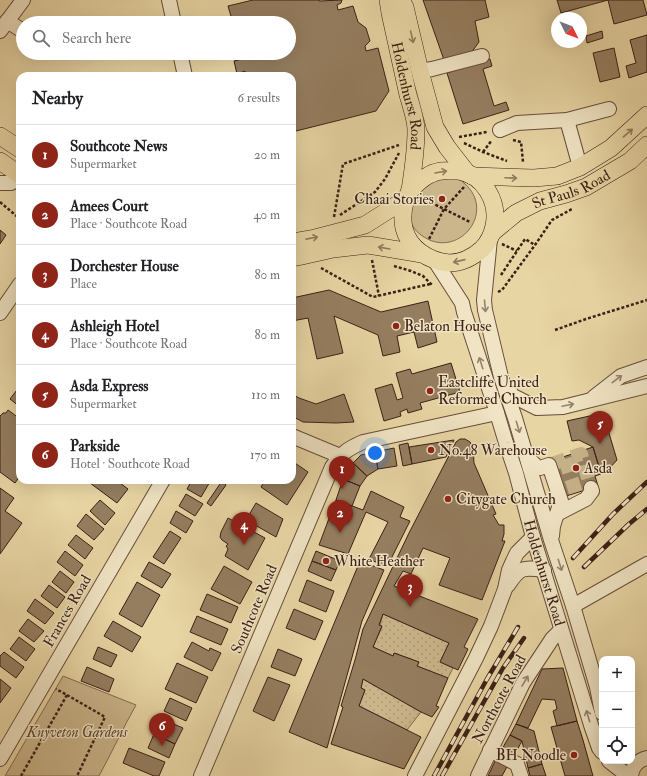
<!DOCTYPE html>
<meta charset="utf-8">
<style>
body{margin:0;font-family:"IM FELL Double Pica",serif;background:#f2f2f2;color:#202124}
.controls{position:absolute;right:12px;bottom:12px;display:grid;overflow:hidden;border-radius:8px;box-shadow:0 4px 16px #0002}
.controls button{width:36px;height:36px;display:grid;place-items:center;padding:0;border:0;border-bottom:1px solid #e0e0e0;background:#fff;color:#202124;font:20px sans-serif}
.compass{position:absolute;left:551px;top:12px;width:36px;height:36px;border-radius:50%;background:#fff;box-shadow:0 4px 16px #0002;rotate:132deg}
.you{position:absolute;left:375px;top:453px;width:14px;height:14px;margin:-10px;border:3px solid #fff;border-radius:50%;background:#1a73e8;box-shadow:0 0 0 6px #1a73e833}
.badge{display:grid;place-items:center;width:26px;height:26px;border-radius:50%;background:#8f2418;color:#fff;font-size:13px;font-weight:700}
.pin{position:absolute;translate:-50% -33px;filter:drop-shadow(0 1px 2px #0008)}
.pin::after{content:'';position:absolute;top:21px;width:14px;height:12px;background:inherit;clip-path:polygon(0 0,100% 0,50% 100%)}
.list{margin:0;padding:0;list-style:none}
h2{display:flex;justify-content:space-between;align-items:center;height:52px;margin:0;padding:0 16px;font-size:17px}
h2 small{font-size:13px;font-weight:400;color:#757577}
.list li{display:grid;grid-template-columns:26px 1fr auto;gap:12px;align-items:center;box-sizing:border-box;height:60px;padding:0 16px;border-top:1px solid #e0e0e0}
.list b{display:block;font-size:15px;white-space:nowrap}
.list p{margin:0;font-size:13px;white-space:nowrap;color:#757577}
.list em{font-size:13px;font-style:normal;color:#757577}
.icon{flex:none;width:22px;height:22px;fill:none;stroke:currentColor;stroke-width:2;stroke-linecap:round;stroke-linejoin:round}
.map{position:relative;flex:none;width:647px;height:776px;overflow:hidden}
.search{position:absolute;background:#fff;box-shadow:0 4px 16px #0002;left:16px;top:16px;width:280px;height:44px;display:flex;align-items:center;gap:10px;box-sizing:border-box;padding:0 14px;border-radius:22px;color:#757577;font-size:15px}
.panel{position:absolute;background:#fff;box-shadow:0 4px 16px #0002;left:16px;top:72px;width:280px;height:412px;border-radius:12px}
.map>svg:first-child{display:block}
.green{fill:#cbb68c;stroke:#836b51}
.garden{fill:url(#garden-dots);stroke:#836b51}
.building{fill:#957e60;stroke:#3b2016}
.lines{fill:none;stroke-linecap:round;stroke-linejoin:round}
.minor-tunnel{stroke:#c5b188;stroke-width:14;stroke-dasharray:14 7;stroke-linecap:butt}
.minor-casing{stroke:#664d3a;stroke-width:16}
.major-casing{stroke:#3b2016;stroke-width:18}
.path{stroke:#3b2016;stroke-width:2.5;stroke-dasharray:3 2;stroke-linecap:butt}
.minor{stroke:#f0e4c4;stroke-width:14}
.major{stroke:#e8d5a4;stroke-width:17}
.rail-casing{stroke:#3b2016;stroke-width:4.5}
.rail{stroke:#f0e4c4;stroke-width:3;stroke-dasharray:9;stroke-linecap:butt}
.oneway{stroke:#927a5d}
.oneway2{stroke:#96826d}
.poi-dot{fill:#8f2418;stroke:#f0e4c4;stroke-width:1.5}
.labels{text-anchor:middle;stroke-width:3;stroke-linejoin:round;paint-order:stroke}
.street-label{font-size:15px;fill:#3b2016;stroke:#f0e4c4}
.poi-label{font-size:15px;fill:#3b2016;stroke:#f0e4c4;text-anchor:start}
.park-label{font-size:15px;font-style:italic;fill:#5f4634;stroke:#f0e4c4}
</style>
<div class="map">
<svg width="647" height="776" viewBox="0 0 647 776">
<defs>
<pattern id="garden-dots" width="8" height="8" patternUnits="userSpaceOnUse"><rect width="8" height="8" fill="#cbb68c"/><path d="M2 2h.1M6 6h.1" fill="none" stroke="#af9c78" stroke-width="1.8" stroke-linecap="round"/></pattern>
</defs>
<rect width="100%" height="100%" fill="#e8d5a4"/>
<filter id="stains"><feTurbulence type="fractalNoise" baseFrequency=".005" numOctaves="4"/><feColorMatrix values="0 0 0 0 .2 0 0 0 0 .09 0 0 0 0 .02 0 0 0 .5 -.17"/></filter>
<radialGradient id="worn" r=".72"><stop offset=".6" stop-color="#630" stop-opacity="0"/><stop offset="1" stop-color="#630" stop-opacity=".3"/></radialGradient>
<path class="green" d="M453 177C457 179 461 180 464 183 498 212 457 262 421 235 415 231 409 222 409 215 409 210 419 189 421 183Z
M63 676 136 705C123 728 112 752 99 776H5Z"/>
<path class="garden" d="M383 614 449 643 440 662 453 668 448 678 417 666 419 662 395 653 393 656 373 647 382 627 380 625Z
M363 679 421 712 407 730 359 706 365 690 361 688Z"/>
<path class="building" d="M253 0H319V1L342 0 341 3 337 5 338 10 353 6 358 22 366 28 370 41 365 46 366 51 378 48 389 91 376 111 292 132V76H246L245 71 237 74 234 61 242 59 240 53H289V23H233L228 6Z
M423 0H485L489 17 475 21 479 42 471 53 444 60Z
M557 0H643L647 15 614 24 608 0 561 13Z
M602 31 603 38 587 43 586 36Z
M647 35V72L629 78 626 66 636 63 630 40Z
M614 48 620 77 600 82 593 53Z
M490 59 492 66 483 69 494 106 506 102 509 110 463 124 447 73Z
M0 230 6 235 0 244Z
M329 290 381 312 428 301 437 342 418 348 414 332 397 336 400 352 383 356 378 335 334 316 343 353 317 359 308 318 292 321V298Z
M451 363 460 392 420 403 422 409 408 413 407 409 400 412 401 416 384 421 375 389 392 384 397 400 403 398 396 373 410 369 412 374Z
M20 386V407L10 399Z
M292 394 299 398 316 404 344 394 354 422 336 423 303 422 292 416Z
M8 410 20 419V476L15 483 0 472V416L3 413H6Z
M603 413 617 460 607 471 601 473 593 447 579 440 572 441 567 421Z
M460 439H465L470 442 473 447 474 463 496 514 493 515 499 525H504V534L502 541H505L482 600 439 585 450 558 423 548 411 574 403 571 394 586 478 619 464 647 468 649 458 670 440 662 449 643 383 614 379 625 382 626 373 647 393 656 394 653 419 662 417 666 448 678 436 706 439 707 432 717 421 712 363 679 361 688 365 690 359 706 421 737 404 769 331 744 343 707 341 706 355 660 363 629 409 533 456 442Z
M454 440 446 457 412 464 409 447Z
M408 443 412 464 403 466 399 445Z
M593 447 601 474 595 476 598 486 563 497 551 461Z
M394 448 397 466 378 469 375 452Z
M375 452 378 469 367 476 353 463 361 455Z
M292 461 308 472 287 505 261 487 265 480H292Z
M353 463 367 476 360 486 343 479 347 470Z
M343 479 360 486 352 506 336 500Z
M92 480H116L128 489 117 503 90 483Z
M192 480H211L201 497 187 489Z
M222 481 226 485 211 506 207 503Z
M0 488 14 498 5 511 22 523 0 554Z
M371 491 404 507 400 517 410 521 387 567 369 559 388 522 366 512 348 554 319 545 336 500 363 510Z
M186 494 203 504 195 516 179 506Z
M100 500 115 513 105 525 90 511Z
M256 503 283 519 276 537 246 520Z
M176 511 193 521 186 533 170 523Z
M86 514 104 529 94 540 77 526Z
M228 518 265 538 248 570 225 556 228 549 226 546 228 544 222 540 220 537 221 532Z
M170 531 181 538 164 564 153 557Z
M76 535 93 548 85 559 68 545Z
M65 551 83 565 75 576 57 562Z
M316 551 340 561 336 570 312 561Z
M312 561 336 570 331 581 308 571Z
M360 561 384 570 362 621 327 748 289 732Z
M149 562 171 574 162 588 141 576Z
M224 566 252 582 240 604 211 589Z
M60 571 74 582 66 593 52 582Z
M307 580 334 591 326 612 299 601Z
M137 582 160 595 142 627 119 614Z
M49 585 65 597 57 608 41 596Z
M207 594 238 607 231 623 200 610Z
M35 599 54 613 45 624 27 611Z
M294 609 323 621 315 640 286 628Z
M197 616 228 629 221 645 190 632Z
M28 619 44 631 34 642 19 631Z
M113 621 141 637 132 652 104 636Z
M19 637 35 649 26 661 10 649Z
M192 642 209 651 210 648 221 653 212 671 184 657Z
M98 647 117 655 111 667 93 659Z
M278 649 302 659 295 676 271 667Z
M4 652 24 667 16 678 0 666V656Z
M177 663 208 677 196 703 165 689Z
M87 667 114 679 109 692 81 681Z
M563 668 577 721 557 726 553 711 557 709 555 700 542 699 528 728 516 724 542 669Z
M268 677 290 685 274 721 253 711Z
M0 679 11 688 0 703Z
M170 698 192 708 186 721 164 711Z
M162 719 183 728 175 744 154 734Z
M577 721 583 740 593 776H565L551 727Z
M516 724 534 731 542 764 528 768 522 741 510 735Z
M154 734 175 744 169 758 148 748Z
M510 735 522 741 512 759 499 754Z
M129 748 165 762 159 776H154L123 763Z
M497 757 509 763 502 776H488Z
M542 764 546 776H530L528 768Z"/>
<g class="lines">
<path class="minor-tunnel" d="M565 459 576 493
M552 464 581 454 591 488"/>
<defs>
<g id="minor">
<path d="M169 0 174 23"/>
<path d="M7 21 23 31"/>
<path d="M0 31 23 0"/>
<path d="M180 53 185 76"/>
<path d="M420 71 432 69 482 56"/>
<path d="M567 120 580 167"/>
<path d="M500 130 517 123 567 120 609 109"/>
<path d="M0 183H11L20 178"/>
<path d="M490 239 484 300 485 310 501 377 515 418 551 540 573 606 597 687 602 713"/>
<path id="s1" d="M435 261 462 303 464 312 497 413 506 443 516 473 533 537 591 725 599 748 602 752"/>
<path d="M0 313 20 284"/>
<path d="M506 386 513 396 537 408 563 407 647 386"/>
<path d="M594 397 621 376 647 367"/>
<path d="M292 436 340 456"/>
<path d="M527 457 537 467 540 468 549 465 561 501 553 526 552 536"/>
<path d="M557 514 586 499 592 491 591 488"/>
<path d="M508 585C520 567 523 567 544 570"/>
<path d="M573 606 647 564"/>
<path d="M490 750 517 764 521 776"/>
<path d="M0 759 163 480"/>
<path d="M609 761 628 776"/>
<path d="M201 776 332 467C342 453 347 449 363 442L497 413"/>
<path d="M415 776 476 658 491 626 505 589 509 570 513 561 517 553 533 537"/>
<path d="M478 776 523 683 552 639 561 630"/>
<path d="M631 776C632 767 638 760 647 758"/>
</g>
<g id="major">
<path id="s2" d="M388 0 390 13C396 40 402 68 408 95 411 105 416 120 416 130 416 150 413 171 410 190 409 194 407 196 406 199 403 208 402 219 404 228 409 249 429 261 449 263 461 263 473 257 482 249 488 243 492 235 494 226 499 202 484 175 459 171 456 171 453 171 450 171 443 170 436 171 429 175 421 179 415 185 409 192"/>
<path d="M401 0 405 7 420 71 435 127 447 147 468 174"/>
<path d="M0 136 20 149"/>
<path d="M0 161 20 175"/>
<path d="M472 176 534 178 557 176 580 167 611 148 647 115"/>
<path id="s3" d="M493 232 516 213 540 201 566 194 586 187 630 161 647 145"/>
<path d="M292 242 315 238 365 225 406 199"/>
<path d="M292 258 302 256 333 249 368 245 422 254"/>
</g>
</defs>
<use href="#minor" class="minor-casing"/>
<use href="#major" class="major-casing"/>
<path class="path" d="M459 137 487 132
M513 140 521 142 523 162H522
M464 143 483 152 507 161
M483 152 492 140
M464 187 444 209 470 222
M422 198 444 209 429 239
M0 202 20 219
M340 215 375 192 385 179 399 153
M334 217 343 164 399 145
M502 244 517 251
M372 260 379 296
M394 266 411 271 423 276 433 286
M321 268 373 297 430 284
M501 275 525 239 535 245
M498 292 502 290 535 245 552 220 572 209
M555 330 586 319 647 300
M67 695 105 717 77 776
M21 776 67 695 56 689"/>
<use href="#minor" class="minor"/>
<use href="#major" class="major"/>
<defs>
<path id="rail" d="M573 558 613 514 647 482
M584 567 629 524 647 509
M434 776 487 679 518 627
M442 776 503 668 524 638"/>
</defs>
<use href="#rail" class="rail-casing"/>
<use href="#rail" class="rail"/>
</g>
<defs><path id="oneway-shaft" d="M-6 0H5M1.5-3L5.5 0L1.5 3" fill="none" stroke-width="1.6" stroke-linecap="round" stroke-linejoin="round"/></defs>
<g class="oneway">
<use href="#oneway-shaft" transform="translate(412 37) rotate(77)"/>
<use href="#oneway-shaft" transform="translate(628 133) rotate(-41)"/>
<use href="#oneway-shaft" transform="translate(441 172) rotate(-10)"/>
<use href="#oneway-shaft" transform="translate(511 178) rotate(2)"/>
<use href="#oneway-shaft" transform="translate(312 238) rotate(-11)"/>
<use href="#oneway-shaft" transform="translate(384 248) rotate(-170)"/>
<use href="#oneway-shaft" transform="translate(459 261) rotate(167)"/>
</g>
<g class="oneway2">
<use href="#oneway-shaft" transform="translate(485 306) rotate(85)"/>
<use href="#oneway-shaft" transform="translate(481 363) rotate(-108)"/>
<use href="#oneway-shaft" transform="translate(617 379) rotate(-37)"/>
<use href="#oneway-shaft" transform="translate(568 405) rotate(-12)"/>
<use href="#oneway-shaft" transform="translate(518 427) rotate(73)"/>
<use href="#oneway-shaft" transform="translate(560 565) rotate(72)"/>
<use href="#oneway-shaft" transform="translate(525 681) rotate(-59)"/>
<use href="#oneway-shaft" transform="translate(588 716) rotate(-107)"/>
</g>
<g class="poi-dot">
<circle cx="442" cy="199" r="4"/>
<circle cx="396" cy="326" r="4"/>
<circle cx="430" cy="391" r="4"/>
<circle cx="431" cy="450" r="4"/>
<circle cx="576" cy="468" r="4"/>
<circle cx="448" cy="499" r="4"/>
<circle cx="326" cy="561" r="4"/>
<circle cx="574" cy="755" r="4"/>
</g>
<g class="labels">
<g class="street-label">
<text dy="5" stroke="none"><textPath href="#s2" startOffset="98">Holdenhurst Road</textPath></text>
<text dy="5" stroke="none"><textPath href="#s3" startOffset="90">St Pauls Road</textPath></text>
<text dy="5" stroke="none"><textPath href="#s1" startOffset="332">Holdenhurst Road</textPath></text>
<text transform="translate(254 609) rotate(-67)" y="5">Southcote Road</text>
<text transform="translate(67 611) rotate(-60)" y="5">Frances Road</text>
<text transform="translate(499 699) rotate(-62)" y="5">Northcote Road</text>
</g>
<g class="poi-label">
<text x="434" y="204" text-anchor="end">Chaai Stories</text>
<text x="404" y="331">Belaton House</text>
<text x="438" y="387">Eastcliffe United<tspan x="438" dy="17">Reformed Church</tspan></text>
<text x="439" y="455">No.48 Warehouse</text>
<text x="584" y="473">Asda</text>
<text x="456" y="504">Citygate Church</text>
<text x="334" y="566">White Heather</text>
<text x="566" y="760" text-anchor="end">BH Noodle</text>
</g>
<g class="park-label">
<text x="77" y="737">Knyveton Gardens</text>
</g>
</g>
<rect width="100%" height="100%" filter="url(#stains)"/>
<rect width="100%" height="100%" fill="url(#worn)"/>
</svg>
<div class="controls">
<button>+</button>
<button>−</button>
<button><svg class="icon" aria-label="locate" viewBox="0 0 24 24"><circle cx="12" cy="12" r="6"/><path d="M12 2v4M12 18v4M2 12h4M18 12h4"/></svg></button>
</div>
<svg class="compass" viewBox="-18 -18 36 36"><path d="M0-13l5 13h-10z" fill="#e53935"/><path d="M0 13l5-13h-10z" fill="#757577"/></svg>
<div class="you"></div>
<div class="pin badge" style="left:342px;top:489px">1</div>
<div class="pin badge" style="left:340px;top:533px">2</div>
<div class="pin badge" style="left:410px;top:607px">3</div>
<div class="pin badge" style="left:244px;top:545px">4</div>
<div class="pin badge" style="left:600px;top:444px">5</div>
<div class="pin badge" style="left:162px;top:746px">6</div>
<div class="search"><svg class="icon" aria-label="search" viewBox="0 0 24 24"><circle cx="10" cy="10" r="6"/><path d="M15 15l6 6"/></svg>Search here</div>
<section class="panel">
<h2>Nearby<small>6 results</small></h2>
<ul class="list">
<li><span class="badge">1</span><div><b>Southcote News</b><p>Supermarket</p></div><em>20 m</em></li>
<li><span class="badge">2</span><div><b>Amees Court</b><p>Place · Southcote Road</p></div><em>40 m</em></li>
<li><span class="badge">3</span><div><b>Dorchester House</b><p>Place</p></div><em>80 m</em></li>
<li><span class="badge">4</span><div><b>Ashleigh Hotel</b><p>Place · Southcote Road</p></div><em>80 m</em></li>
<li><span class="badge">5</span><div><b>Asda Express</b><p>Supermarket</p></div><em>110 m</em></li>
<li><span class="badge">6</span><div><b>Parkside</b><p>Hotel · Southcote Road</p></div><em>170 m</em></li>
</ul>
</section>
</div>
